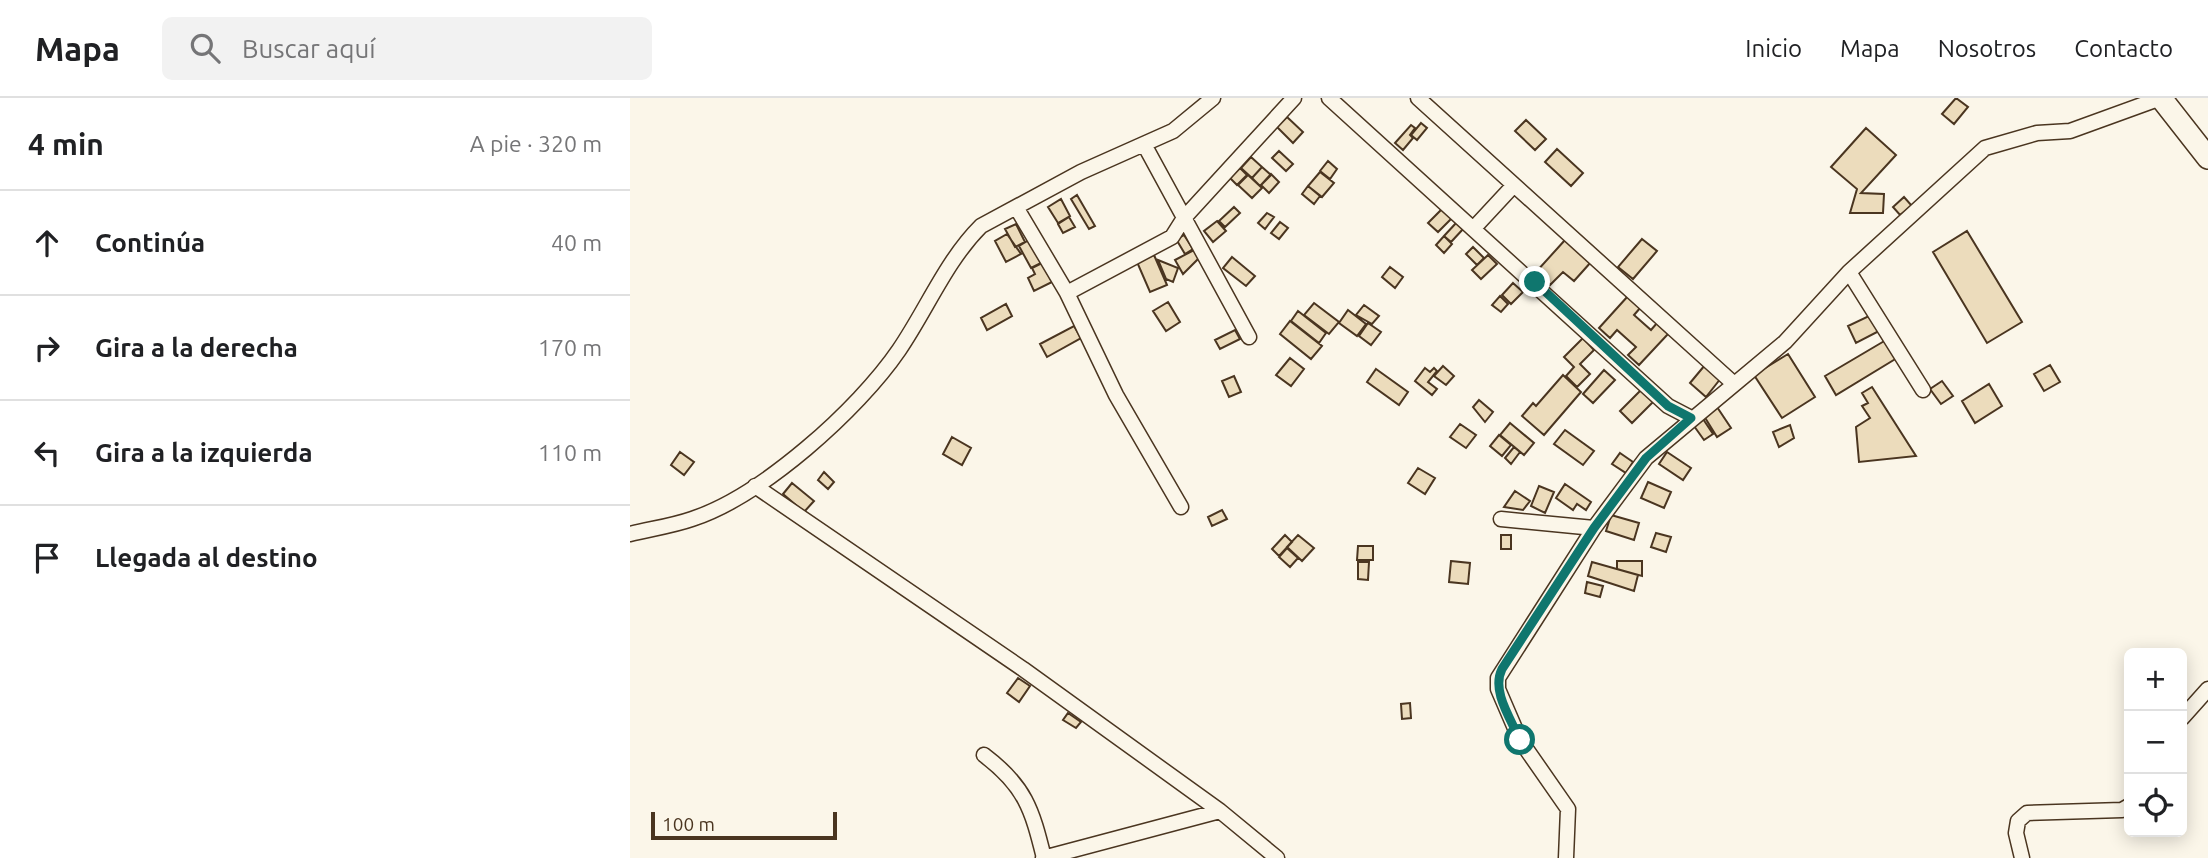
<!DOCTYPE html>
<html lang="es">
<meta charset="utf-8">
<style>
body{margin:0;font-family:Ubuntu,sans-serif;background:#f2f2f2;color:#202124}
.controls{position:absolute;right:21px;bottom:21px;display:grid;overflow:hidden;border-radius:10px;box-shadow:0 4px 18px #0003}
.controls button{width:63px;height:63px;display:grid;place-items:center;padding:0;border:0;border-bottom:2px solid #e0e0e0;background:#fff;color:#202124;font:35px sans-serif}
.scale{position:absolute;left:21px;bottom:18px;width:186px;box-sizing:border-box;padding-left:7px;border:4px solid #4a3520;border-top:0;font-size:19px;line-height:24px;white-space:nowrap;color:#4a3520;-webkit-text-stroke:5px #fbf6e9;paint-order:stroke}
.stop{position:absolute;width:21px;height:21px;margin:-16px;border:5px solid #0f766e;border-radius:50%;background:#fff}
.stop.end{background:#0f766e;border-color:#fff;box-shadow:0 2px 7px #0008}
.list{margin:0;padding:0;list-style:none}
h2{display:flex;justify-content:space-between;align-items:center;height:91px;margin:0;padding:0 28px;font-size:30px}
h2 small{font-size:23px;font-weight:400;color:#757577}
.list li{display:grid;grid-template-columns:46px 1fr auto;gap:21px;align-items:center;box-sizing:border-box;height:105px;padding:0 28px;border-top:2px solid #e0e0e0}
.list b{display:block;font-size:26px;white-space:nowrap}
.list em{font-size:23px;font-style:normal;color:#757577}
.icon{flex:none;width:38px;height:38px;fill:none;stroke:currentColor;stroke-width:2;stroke-linecap:round;stroke-linejoin:round}
.map{position:relative;flex:none;width:1578px;height:760px;overflow:hidden}
header{display:flex;align-items:center;gap:42px;box-sizing:border-box;height:98px;padding:0 35px;background:#fff;border-bottom:2px solid #e0e0e0}
header strong{font-size:33px}
nav{display:flex;gap:38px;margin-inline-start:auto;font-size:24px}
.search{width:490px;height:63px;background:#f2f2f2;display:flex;align-items:center;gap:18px;box-sizing:border-box;padding:0 24px;border-radius:10px;color:#757577;font-size:26px}
main{display:flex}
aside{flex:1;background:#fff}
.map>svg:first-child{display:block}
.building{fill:#ecdcbc;stroke:#4a3520;stroke-width:2}
.lines{fill:none;stroke-linecap:round;stroke-linejoin:round}
.minor-casing{stroke:#4a3520;stroke-width:17}
.highway-casing{stroke:#4a3520;stroke-width:24}
.minor{stroke:#fbf6e9;stroke-width:14}
.highway{stroke:#fbf6e9;stroke-width:21}
.route{stroke:#0f766e;stroke-width:9}
</style>
<header>
<strong>Mapa</strong>
<div class="search"><svg class="icon" aria-label="search" viewBox="0 0 24 24"><circle cx="10" cy="10" r="6"/><path d="M15 15l6 6"/></svg>Buscar aquí</div>
<nav><a>Inicio</a><a>Mapa</a><a>Nosotros</a><a>Contacto</a></nav>
</header>
<main>
<aside>
<h2>4 min<small>A pie · 320 m</small></h2>
<ul class="list">
<li><svg class="icon" aria-label="ahead" viewBox="0 0 24 24"><path d="M12 20V5M6 11l6-6 6 6"/></svg><div><b>Continúa</b></div><em>40 m</em></li>
<li><svg class="icon" aria-label="right" viewBox="0 0 24 24"><path d="M7 20v-9h11M14 6l5 5-5 5"/></svg><div><b>Gira a la derecha</b></div><em>170 m</em></li>
<li><svg class="icon" aria-label="left" viewBox="0 0 24 24"><path d="M17 20v-9H6M10 6l-5 5 5 5"/></svg><div><b>Gira a la izquierda</b></div><em>110 m</em></li>
<li><svg class="icon" aria-label="arrive" viewBox="0 0 24 24"><path d="M6 21V4h12l-3 4 3 4H6"/></svg><div><b>Llegada al destino</b></div></li>
</ul>
</aside>
<div class="map">
<svg width="1578" height="760" viewBox="0 0 1578 760">
<rect width="100%" height="100%" fill="#fbf6e9"/>
<path class="building" d="M1326 0 1338 9 1324 26 1312 16Z
M657 19 673 34 663 45 647 29Z
M896 22 916 41 905 52 885 33Z
M791 25 797 30 787 42 781 37Z
M781 27 785 30 780 37 783 40 773 52 765 45Z
M1236 30 1266 57 1231 95 1254 96 1253 115H1220L1227 91 1201 69Z
M927 51 953 75 941 88 915 64Z
M649 53 663 66 656 73 642 60Z
M621 59 632 69 622 80 611 70Z
M698 63 707 71 700 81 690 73Z
M632 69 641 77 630 88 622 80Z
M610 70 617 77 607 87 600 80Z
M690 74 704 85 692 99 678 88Z
M641 76 649 84 639 95 631 87Z
M618 77 632 90 622 100 608 87Z
M678 88 690 98 684 106 672 96Z
M447 97 465 128 459 131 441 101Z
M1274 99 1282 108 1270 117 1263 109Z
M431 101 440 118 428 125 418 109Z
M604 109 610 115 595 129 589 123Z
M813 110 823 119 808 134 798 125Z
M637 115 644 119 635 131 628 125Z
M439 119 445 129 433 135 428 126Z
M587 123 596 133 583 144 574 133Z
M650 124 658 130 649 141 641 135Z
M827 124 834 130 821 144 814 138Z
M386 126 395 144 385 149 375 131Z
M1337 133 1392 224 1357 245 1303 154Z
M377 136 391 156 376 164 365 143Z
M554 137 563 151 555 156 546 141Z
M814 138 822 146 814 155 806 147Z
M1012 141 1027 153 1003 181 988 169Z
M399 142 411 165 401 170 389 148Z
M935 142 961 164 944 183 933 174 920 187 906 174Z
M843 149 854 160 847 167 836 156Z
M564 152 569 160 553 176 545 162Z
M524 157 537 187 520 194 507 164Z
M858 157 867 166 851 181 842 172Z
M602 159 625 178 616 188 593 170Z
M528 162 548 170 543 184 536 181Z
M412 165 422 184 404 193 398 180 405 176 402 170Z
M760 169 773 179 765 190 752 179Z
M883 185 893 194 881 206 872 197Z
M870 198 878 206 871 214 862 207Z
M998 198 1011 209 1004 217 1021 232 1027 225 1038 236 1009 267 998 257 1006 249 987 232 980 240 969 230Z
M538 204 550 224 536 233 523 213Z
M684 205 709 224 699 236 674 217Z
M376 206 382 218 357 232 351 220Z
M734 207 749 218 742 226 726 217Z
M718 212 736 226 727 238 709 225Z
M668 213 696 235 689 245 661 223Z
M1241 217 1249 233 1226 245 1218 228Z
M660 223 692 248 681 261 650 236Z
M738 225 751 234 741 247 729 238Z
M444 228 451 240 417 259 410 246Z
M605 232 610 241 590 251 585 242Z
M953 240 964 252 950 266 960 276 947 289 936 278 944 269 934 259Z
M1256 242 1267 260 1206 297 1195 278Z
M1158 256 1185 299 1152 320 1124 277Z
M660 260 674 271 661 288 646 277Z
M1075 267 1091 280 1076 299 1060 285Z
M1420 267 1430 284 1414 293 1404 276Z
M813 268 824 278 816 287 804 278Z
M795 270 800 274 804 270 807 273 798 284 807 291 802 297 785 283Z
M746 271 778 294 769 307 737 284Z
M974 272 985 282 963 305 953 296Z
M933 277 951 294 914 337 892 318 903 305 906 308Z
M604 278 611 294 599 299 592 283Z
M1312 283 1323 298 1311 306 1300 291Z
M1359 286 1372 308 1345 325 1332 303Z
M1242 289 1286 358 1229 364 1226 329 1240 320 1232 308 1238 305 1232 295Z
M1011 292 1023 304 1002 325 990 313Z
M849 302 863 314 855 324 843 309Z
M1087 309 1101 330 1087 339 1074 318Z
M1073 321 1083 336 1074 342 1064 328Z
M880 325 904 345 894 357 870 337Z
M830 326 846 337 836 350 820 339Z
M1160 327 1164 340 1149 349 1143 334Z
M935 332 964 353 953 367 924 346Z
M869 337 881 347 872 358 860 348Z
M322 339 341 350 332 367 313 356Z
M884 349 890 354 881 366 875 360Z
M50 354 64 364 54 377 41 367Z
M1037 354 1061 370 1053 382 1029 366Z
M990 355 1003 364 996 375 982 366Z
M788 370 805 380 795 396 778 385Z
M194 374 204 384 198 391 188 382Z
M1018 384 1041 394 1034 410 1011 400Z
M162 385 184 403 174 414 153 396Z
M935 386 961 404 956 412 947 406 943 412 926 400Z
M909 388 924 394 915 415 901 408Z
M885 393 900 403 893 412 874 409Z
M592 412 597 421 582 428 578 419Z
M981 417 1009 425 1004 442 976 433Z
M1026 435 1041 439 1036 454 1021 449Z
M655 437 662 444 649 458 642 451Z
M668 437 684 450 672 463 657 449Z
M871 437H881V451H871Z
M728 448H743V462H727Z
M657 450 668 460 660 469 649 459Z
M821 463 840 465 838 486 819 484Z
M987 463H1012V478L987 471Z
M728 464H739L738 482 728 481Z
M962 464 1008 477 1004 493 958 478Z
M957 484 973 488 970 499 955 495Z
M388 580 400 588 389 604 377 595Z
M780 605 781 620 772 621 771 606Z
M438 615 451 624 446 630 433 622Z"/>
<g class="lines">
<defs>
<path id="minor" d="M699 0 1038 308 1061 320
M788 0 1103 285
M515 48 619 239
M386 109 437 195 486 297 551 409
M844 130 884 87
M1219 174 1293 292
M437 195 542 139 554 120 664 0
M125 388 393 571 590 713 647 760
M871 421 964 430
M0 436C20 431 42 428 62 421 132 398 228 312 269 252 297 211 316 163 351 128L451 74 543 33 583 0
M1552 620 1578 591
M354 657C395 688 402 711 414 760
M413 760 590 713
M936 760 938 711 890 642 868 591V580L964 430 1016 360 1155 244 1219 174 1355 50 1407 35 1440 33 1531 0
M1392 760 1386 735 1388 723 1397 715 1492 712 1499 708"/>
<path id="highway" d="M1531 0 1578 60"/>
</defs>
<use href="#minor" class="minor-casing"/>
<use href="#highway" class="highway-casing"/>
<use href="#minor" class="minor"/>
<use href="#highway" class="highway"/>
</g>
<g class="lines">
<path class="route" d="M890 642C881 621 861 593 872 571L964 430 1016 360 1061 320 1038 308 905 184"/>
</g>
</svg>
<div class="controls">
<button>+</button>
<button>−</button>
<button><svg class="icon" aria-label="locate" viewBox="0 0 24 24"><circle cx="12" cy="12" r="6"/><path d="M12 2v4M12 18v4M2 12h4M18 12h4"/></svg></button>
</div>
<div class="scale">100 m</div>
<div class="stop" style="left:890px;top:642px"></div>
<div class="stop end" style="left:905px;top:184px"></div>
</div>
</main>
